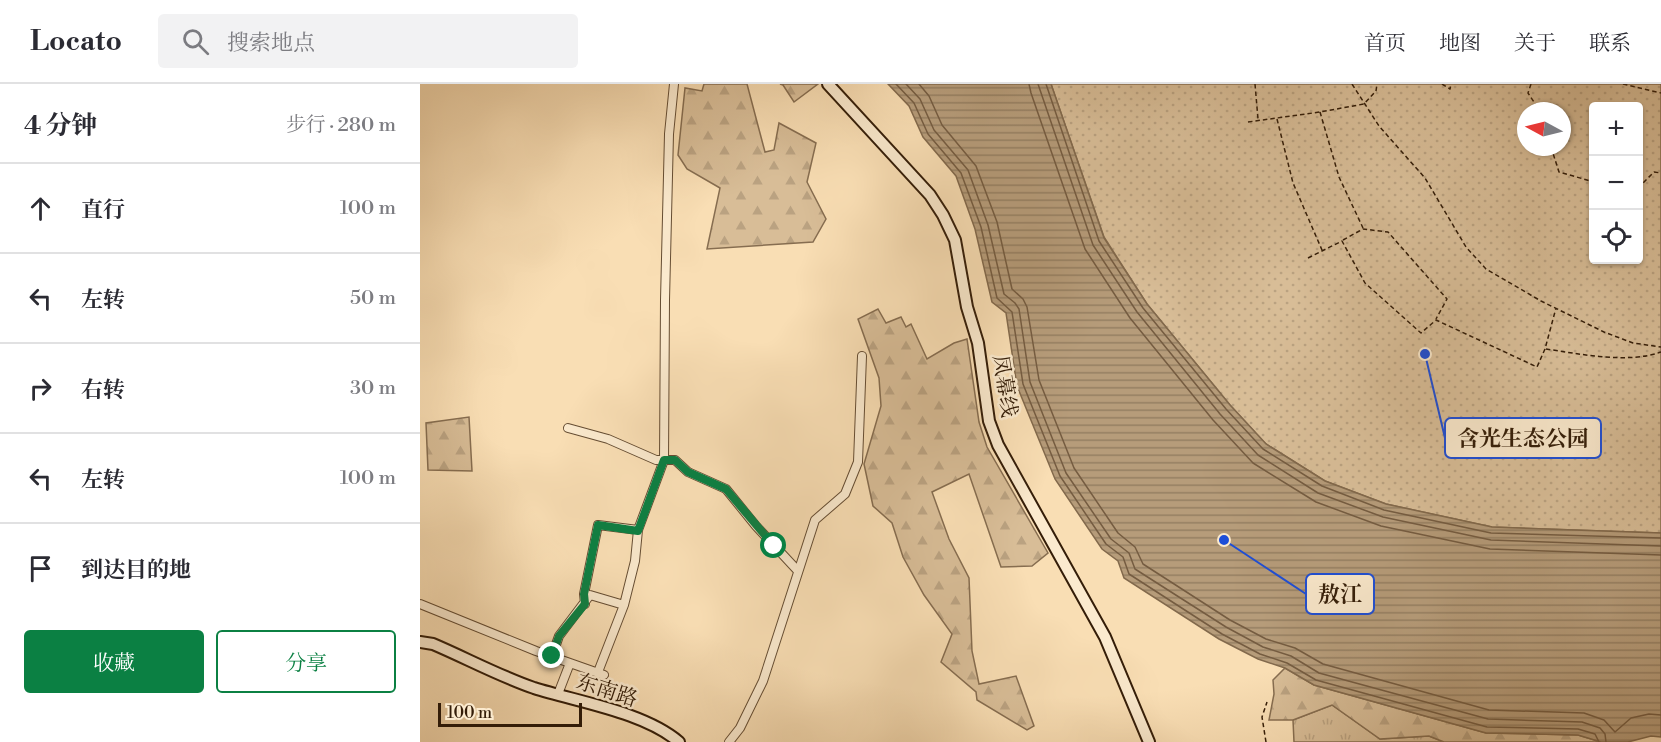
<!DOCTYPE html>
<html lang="zh">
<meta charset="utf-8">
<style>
body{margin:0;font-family:"Libre Bodoni","Noto Serif SC",serif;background:#f2f2f3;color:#2b2b33}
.controls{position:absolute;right:18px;top:18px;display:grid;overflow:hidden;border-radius:6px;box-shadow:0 2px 4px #0004}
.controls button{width:54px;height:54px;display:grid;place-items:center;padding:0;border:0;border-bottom:2px solid #e1e1e2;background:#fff;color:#2b2b33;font:30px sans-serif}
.compass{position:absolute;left:1097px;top:18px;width:54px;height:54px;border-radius:50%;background:#fff;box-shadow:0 2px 4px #0004;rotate:277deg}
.scale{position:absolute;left:18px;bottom:15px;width:144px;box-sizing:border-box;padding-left:6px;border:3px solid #341d08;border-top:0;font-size:16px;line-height:21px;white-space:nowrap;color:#341d08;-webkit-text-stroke:4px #fbeace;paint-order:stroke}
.stop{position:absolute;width:18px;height:18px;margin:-14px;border:4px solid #0b8043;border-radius:50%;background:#fff}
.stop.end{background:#0b8043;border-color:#fff;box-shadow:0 2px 6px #0008}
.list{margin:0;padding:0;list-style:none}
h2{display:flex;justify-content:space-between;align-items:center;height:78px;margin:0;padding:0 24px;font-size:26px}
h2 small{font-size:20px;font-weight:400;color:#7c7c81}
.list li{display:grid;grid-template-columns:39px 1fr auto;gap:18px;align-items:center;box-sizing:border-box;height:90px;padding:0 24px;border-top:2px solid #e1e1e2}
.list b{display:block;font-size:22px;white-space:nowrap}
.list em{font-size:20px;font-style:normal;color:#7c7c81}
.actions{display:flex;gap:12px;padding:18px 24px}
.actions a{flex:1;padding:14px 0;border:2px solid #0b8043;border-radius:6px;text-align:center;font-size:21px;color:#0b8043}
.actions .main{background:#0b8043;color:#fff}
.icon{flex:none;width:33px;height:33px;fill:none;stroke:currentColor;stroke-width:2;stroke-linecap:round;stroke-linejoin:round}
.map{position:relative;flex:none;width:1241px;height:658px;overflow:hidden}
header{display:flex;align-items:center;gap:36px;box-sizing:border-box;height:84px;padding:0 30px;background:#fff;border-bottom:2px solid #e1e1e2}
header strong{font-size:28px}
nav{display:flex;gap:33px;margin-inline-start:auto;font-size:21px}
.search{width:420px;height:54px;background:#f2f2f3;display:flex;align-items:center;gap:15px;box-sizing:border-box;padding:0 21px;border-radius:6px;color:#7c7c81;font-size:22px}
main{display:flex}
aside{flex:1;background:#fff}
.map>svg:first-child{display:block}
.grass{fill:url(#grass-tufts);stroke:#866d50;stroke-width:1.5}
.forest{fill:url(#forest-firs);stroke:#866d50;stroke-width:1.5}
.park{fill:url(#park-dots);stroke:#866d50;stroke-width:1.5;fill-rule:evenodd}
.water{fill:url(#water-rules);stroke:#82694c;stroke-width:1.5}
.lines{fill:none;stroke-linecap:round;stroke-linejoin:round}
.shore{stroke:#755c41;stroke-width:1.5}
.street-casing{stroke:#654d33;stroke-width:10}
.secondary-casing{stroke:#341d08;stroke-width:14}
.path{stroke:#341d08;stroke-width:1.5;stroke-dasharray:4.5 3;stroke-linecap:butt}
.street{stroke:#fbeace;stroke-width:8}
.secondary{stroke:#fbeace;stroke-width:10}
.route{stroke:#0b8043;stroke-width:8}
.labels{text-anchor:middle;stroke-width:5;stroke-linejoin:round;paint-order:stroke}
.street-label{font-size:21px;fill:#341d08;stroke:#fbeace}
.leader{fill:none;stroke:#1d4ed8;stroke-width:2}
.callout-dot{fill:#1d4ed8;stroke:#fbeace;stroke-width:2}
.callout{fill:#fbeace;stroke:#1d4ed8;stroke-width:2}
.callout-label{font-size:22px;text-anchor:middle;font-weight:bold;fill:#341d08}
</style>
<header>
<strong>Locato</strong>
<div class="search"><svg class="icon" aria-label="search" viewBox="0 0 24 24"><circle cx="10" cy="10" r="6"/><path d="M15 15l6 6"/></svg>搜索地点</div>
<nav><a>首页</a><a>地图</a><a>关于</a><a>联系</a></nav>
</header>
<main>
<aside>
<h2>4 分钟<small>步行 · 280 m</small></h2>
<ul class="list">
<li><svg class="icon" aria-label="ahead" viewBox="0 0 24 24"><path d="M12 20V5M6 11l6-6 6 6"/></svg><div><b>直行</b></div><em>100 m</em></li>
<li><svg class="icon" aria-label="left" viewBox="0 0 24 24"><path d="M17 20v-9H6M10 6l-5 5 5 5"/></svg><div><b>左转</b></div><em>50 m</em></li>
<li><svg class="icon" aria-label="right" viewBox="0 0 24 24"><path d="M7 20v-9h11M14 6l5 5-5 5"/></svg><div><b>右转</b></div><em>30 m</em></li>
<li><svg class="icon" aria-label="left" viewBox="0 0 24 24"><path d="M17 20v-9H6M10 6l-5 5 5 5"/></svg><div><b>左转</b></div><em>100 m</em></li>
<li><svg class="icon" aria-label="arrive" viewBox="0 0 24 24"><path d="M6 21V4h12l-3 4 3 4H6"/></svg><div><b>到达目的地</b></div></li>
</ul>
<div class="actions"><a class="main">收藏</a><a>分享</a></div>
</aside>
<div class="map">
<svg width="1241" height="658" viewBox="0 0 1241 658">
<defs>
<pattern id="grass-tufts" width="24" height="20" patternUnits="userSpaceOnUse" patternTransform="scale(1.5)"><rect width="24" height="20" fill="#d8bd97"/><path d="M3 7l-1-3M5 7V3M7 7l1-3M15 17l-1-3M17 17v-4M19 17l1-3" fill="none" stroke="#baa281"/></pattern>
<pattern id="forest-firs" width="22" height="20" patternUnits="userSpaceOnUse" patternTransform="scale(1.5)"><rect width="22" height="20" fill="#d8bd97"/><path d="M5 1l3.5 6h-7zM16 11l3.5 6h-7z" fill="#baa281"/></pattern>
<pattern id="park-dots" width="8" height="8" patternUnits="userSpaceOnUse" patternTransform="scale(1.5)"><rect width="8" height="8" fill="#d8bd97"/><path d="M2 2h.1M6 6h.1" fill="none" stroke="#baa281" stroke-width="1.8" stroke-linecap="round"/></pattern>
<pattern id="water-rules" width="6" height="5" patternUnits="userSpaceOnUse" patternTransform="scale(1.5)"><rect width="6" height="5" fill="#b69c7a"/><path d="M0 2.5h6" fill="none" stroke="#957f62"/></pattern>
</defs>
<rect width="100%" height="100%" fill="#f9deb4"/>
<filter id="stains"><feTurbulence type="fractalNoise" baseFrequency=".00333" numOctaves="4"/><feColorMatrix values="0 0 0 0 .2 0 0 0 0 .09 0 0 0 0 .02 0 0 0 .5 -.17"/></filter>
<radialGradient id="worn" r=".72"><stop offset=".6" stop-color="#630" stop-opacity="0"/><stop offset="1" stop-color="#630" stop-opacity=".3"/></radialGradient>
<path class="grass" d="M912 621 960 655 1009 652 1024 658H874L873 636Z"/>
<path class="forest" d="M284 0H327L345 68 354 66 359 39 396 59 387 98 406 135 393 158 287 165 300 104 267 85 258 71 265 4 282 7Z
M360 0H398L374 18 363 1Z
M458 225 466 239 481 233 486 243 491 240 507 275 534 259 547 255 559 338 567 363 628 469 612 482 581 483 549 390 512 408 529 455 549 494 552 567 559 600 596 592 614 642 607 646 557 616 556 608 521 578 532 550 504 511 483 473 472 439 453 422 444 380 461 322 459 294 438 235Z
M49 333 52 387 8 386 6 339Z
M865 584 894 601 1066 649 1158 651 1181 658H1024L1009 652 960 655 912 621 873 636H849L854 610 853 596Z"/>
<path class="park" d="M631 0H1241V449L1072 443 966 420 905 397 846 360 810 321 727 220 684 153ZM1174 22H1218V176H1174ZM1106 27H1142V63H1106Z"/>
<path class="water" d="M468 0H631L684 154 727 220 810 321 846 360 905 397 966 420 1072 443 1241 449V653L1231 652 1208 658H1181L1158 651 1066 649 894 601 865 584 838 575 799 555 704 494 698 477 682 465 635 395 597 302 586 229 572 218 555 145 536 92 503 53 489 22Z"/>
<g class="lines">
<path class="shore" d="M476 0 494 19 508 50 541 89 561 143 577 214 592 228 603 300 640 392 686 460 703 473 709 490 802 550 840 570 867 579 896 596 1067 643 1158 645 1175 650 1179 658
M486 0 500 15 514 46 548 86 568 141 584 210 595 219 599 225 610 298 646 389 691 455 709 469 715 485 806 543 843 563 871 572 899 589 1068 635 1162 638 1180 644 1185 650 1186 658
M499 0 509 12 522 41 556 82 577 138 592 205 603 215 607 223 619 296 654 384 698 449 715 463 723 480 810 536 846 555 875 564 903 580 1069 626 1164 629 1184 636 1195 648 1211 634 1229 630 1241 631
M609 0 611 9 665 165 710 234 793 336 833 379 896 418 961 442 1070 465 1241 471
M618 0 673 161 717 228 800 330 838 371 898 409 963 433 1071 456 1241 462
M626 0 679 157 723 224 806 325 843 365 902 402 964 426 1071 449 1241 454"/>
<defs>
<path id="street" d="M148 344 188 355 236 376H255L268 388 306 405 336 442 378 487
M0 520 116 567 184 591
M165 520 164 510 178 441 218 446
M132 572 139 552 170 511 204 521
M178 588 204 521 215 477 218 446 244 376 245 216 249 50 254 0
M138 610 150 579
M309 658 320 644 343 597 395 436 425 410 438 378 442 272"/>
<path id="secondary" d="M408 0 510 111 523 131 535 156 547 223 558 259 569 337 578 361 685 553 729 658
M0 558 13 560C46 574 79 592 114 604 158 618 224 628 259 658"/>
</defs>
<use href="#street" class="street-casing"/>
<use href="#secondary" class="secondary-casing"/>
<path class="path" d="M835 0 838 35
M932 0 959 42 1005 94 1046 163 1066 185 1121 217 1184 248 1213 259 1241 263
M1022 0 1030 5 1031 0
M1111 0 1108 9 1120 27
M1203 0 1241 9
M900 28 919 93 943 144
M857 35 873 99 902 166
M828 38 900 28 944 20 956 7 957 0
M1131 63 1139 88 1174 98
M1218 104 1234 88 1241 89
M923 156 943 145 968 148 1027 215 1016 235
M888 174 922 157 945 199 1001 249 1016 236 1117 283 1125 265 1136 224
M1126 265C1160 270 1208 280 1241 268
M846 658 842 633 847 618"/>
<use href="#street" class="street"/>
<use href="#secondary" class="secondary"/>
</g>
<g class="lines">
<path class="route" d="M132 572 139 552 165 520 164 510 178 441 218 447 244 376H255L268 388 306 405 354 462"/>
</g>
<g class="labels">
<g class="street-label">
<text transform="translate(585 302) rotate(81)" y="7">凤幕线</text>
<text transform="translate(187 606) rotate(18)" y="7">东南路</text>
</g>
</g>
<path class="leader" d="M1005 270L1025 354M804 456L886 510"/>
<g class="callout-dot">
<circle cx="1005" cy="270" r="6"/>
<circle cx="804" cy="456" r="6"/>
</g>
<g class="callout">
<rect x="1025" y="334" width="156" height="40" rx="6"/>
<rect x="886" y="490" width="68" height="40" rx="6"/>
</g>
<g class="callout-label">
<text x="1103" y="362">含光生态公园</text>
<text x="920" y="518">敖江</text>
</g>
<rect width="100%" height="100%" filter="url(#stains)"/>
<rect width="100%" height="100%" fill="url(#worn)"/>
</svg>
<div class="controls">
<button>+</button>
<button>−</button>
<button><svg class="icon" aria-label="locate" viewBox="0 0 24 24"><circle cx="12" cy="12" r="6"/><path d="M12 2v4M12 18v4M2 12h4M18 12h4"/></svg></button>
</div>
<svg class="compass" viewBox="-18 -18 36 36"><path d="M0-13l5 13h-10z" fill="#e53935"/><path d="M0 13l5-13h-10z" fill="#7c7c81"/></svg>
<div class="scale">100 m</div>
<div class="stop" style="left:354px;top:462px"></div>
<div class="stop end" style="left:132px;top:572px"></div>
</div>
</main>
